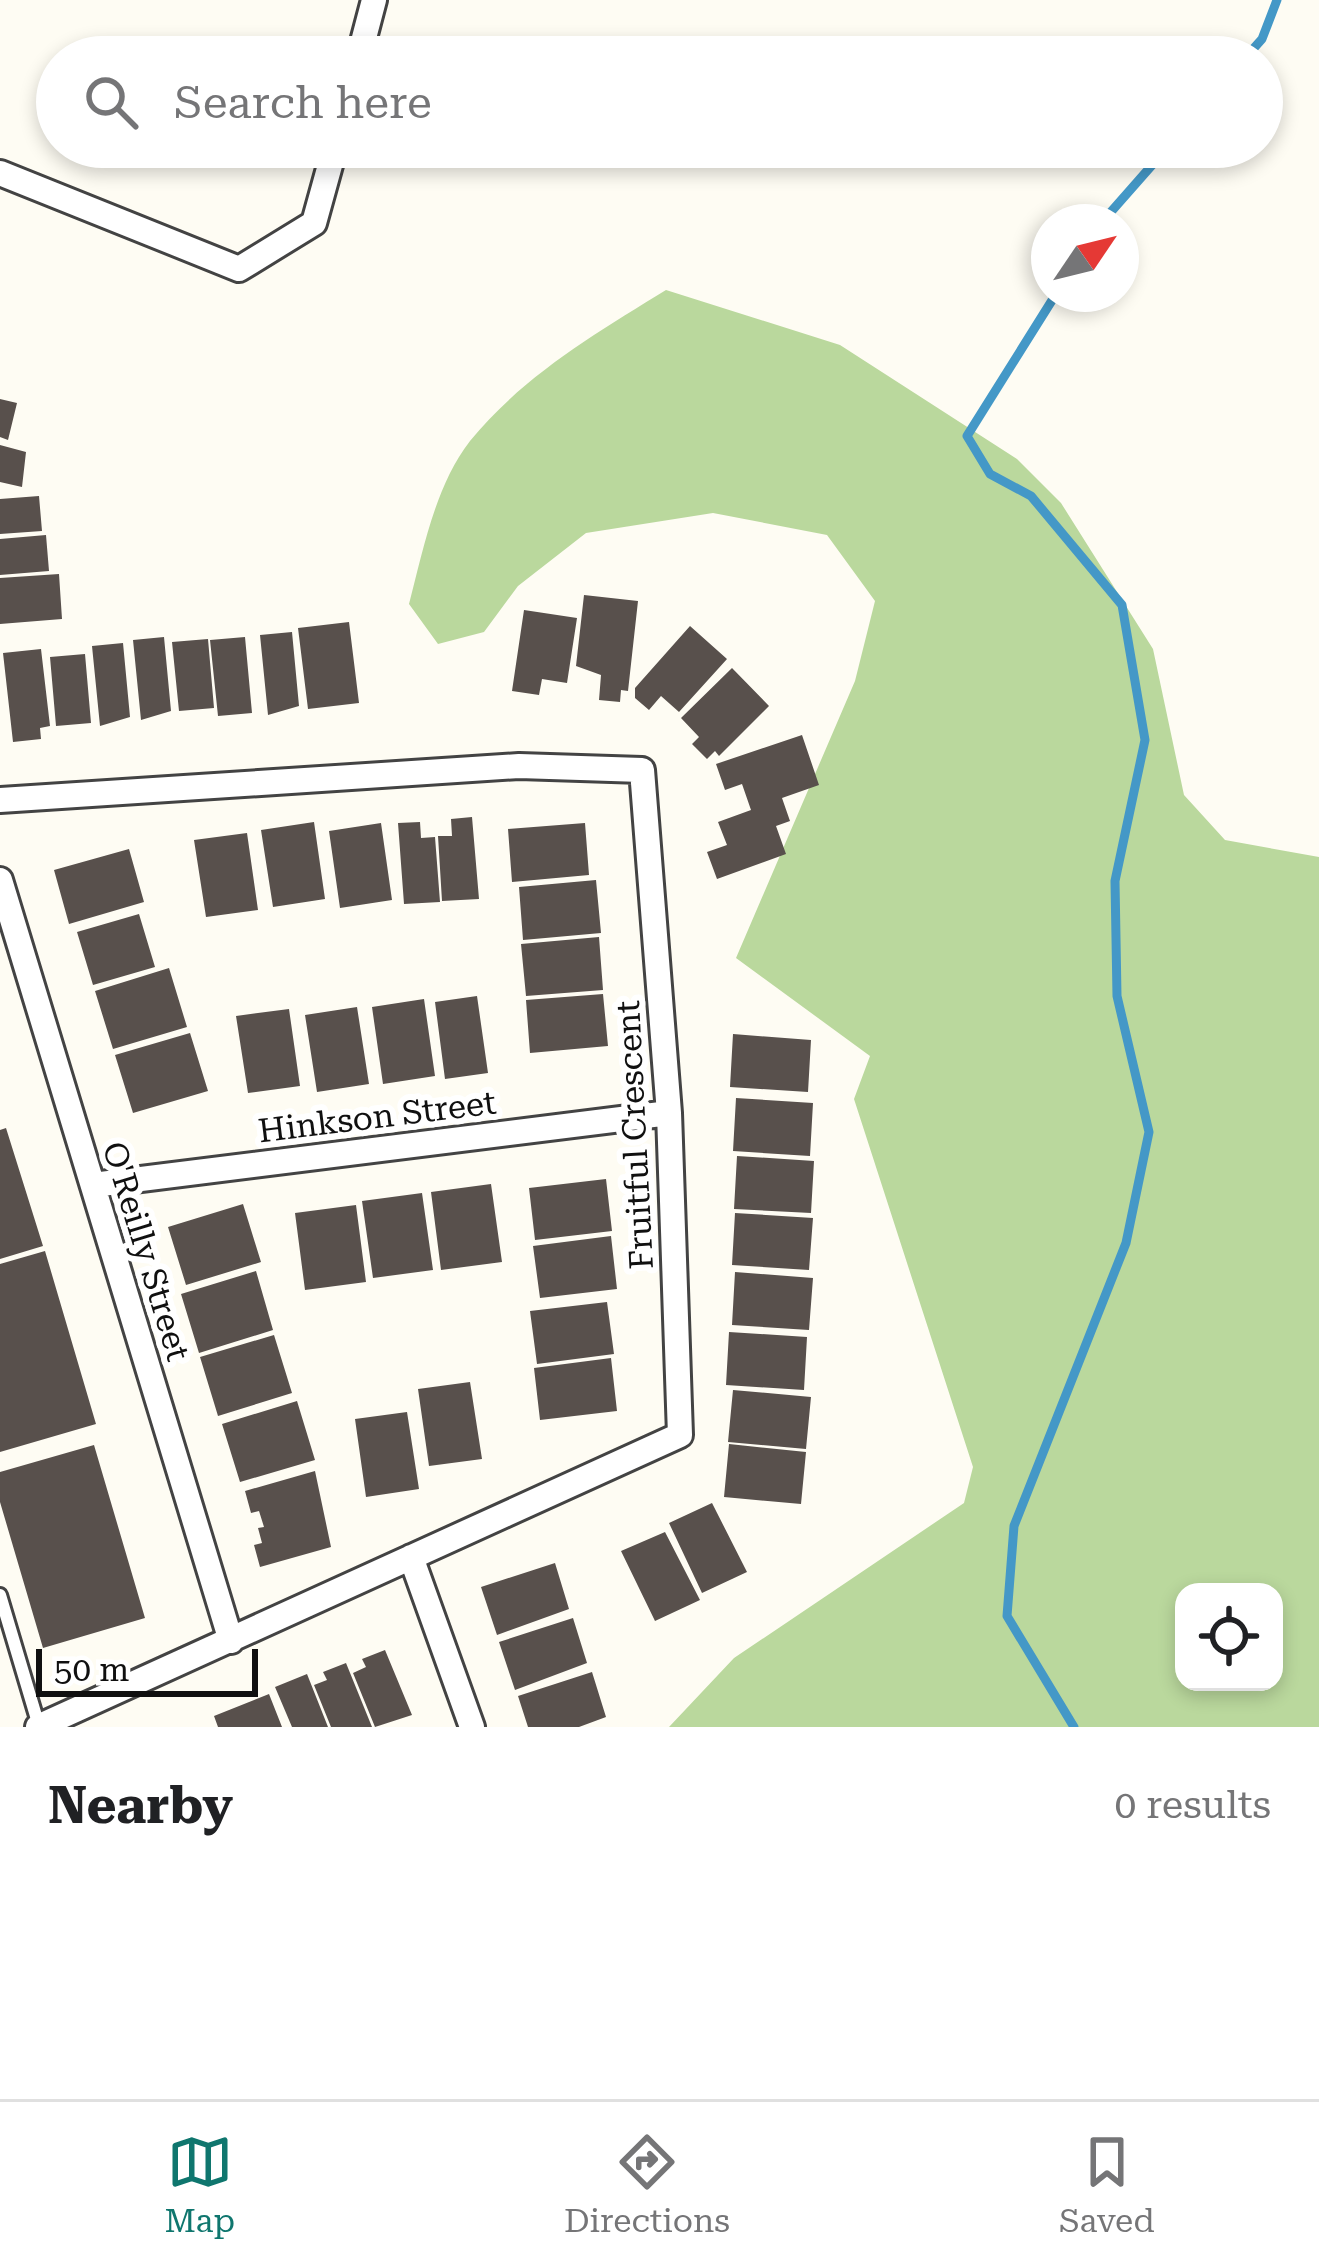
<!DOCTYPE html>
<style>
body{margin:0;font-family:"Roboto Serif",serif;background:#f6f6f6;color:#202124}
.controls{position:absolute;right:36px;bottom:36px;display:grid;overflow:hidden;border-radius:24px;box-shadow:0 6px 18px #0003}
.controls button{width:108px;height:108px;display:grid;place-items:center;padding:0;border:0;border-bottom:3px solid #e0e0e0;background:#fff;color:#202124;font:60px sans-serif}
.compass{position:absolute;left:1031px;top:204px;width:108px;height:108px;border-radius:50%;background:#fff;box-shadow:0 6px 18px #0003;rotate:55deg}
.scale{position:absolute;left:36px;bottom:30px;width:222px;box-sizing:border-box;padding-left:12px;border:6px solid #101010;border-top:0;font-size:33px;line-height:42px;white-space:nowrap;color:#101010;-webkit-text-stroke:9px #fff;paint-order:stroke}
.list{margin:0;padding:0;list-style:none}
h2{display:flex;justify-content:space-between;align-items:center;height:156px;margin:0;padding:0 48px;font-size:51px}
h2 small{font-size:39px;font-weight:400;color:#757577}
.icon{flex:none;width:66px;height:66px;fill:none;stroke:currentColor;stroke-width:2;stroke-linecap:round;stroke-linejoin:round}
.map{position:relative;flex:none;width:1319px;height:1727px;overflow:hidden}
.search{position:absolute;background:#fff;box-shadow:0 6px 18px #0003;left:36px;right:36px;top:36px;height:132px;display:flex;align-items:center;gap:30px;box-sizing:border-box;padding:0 42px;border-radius:66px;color:#757577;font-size:45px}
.sheet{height:372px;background:#fff}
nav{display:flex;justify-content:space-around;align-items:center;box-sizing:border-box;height:168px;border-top:3px solid #e0e0e0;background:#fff;font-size:33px;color:#757577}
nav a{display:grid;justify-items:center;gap:6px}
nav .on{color:#0f766e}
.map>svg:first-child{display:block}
.forest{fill:#bad89d;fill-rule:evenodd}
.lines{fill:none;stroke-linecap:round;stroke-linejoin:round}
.stream{stroke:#4498c7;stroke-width:9}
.building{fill:#58504c}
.service-casing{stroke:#434343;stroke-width:18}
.minor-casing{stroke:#434343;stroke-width:30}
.service{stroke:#fff;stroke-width:12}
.minor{stroke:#fff;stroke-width:24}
.labels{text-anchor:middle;stroke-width:12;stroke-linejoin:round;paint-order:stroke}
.street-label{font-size:33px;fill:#101010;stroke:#fff}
</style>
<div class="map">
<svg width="1319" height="1727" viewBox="0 0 1319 1727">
<rect width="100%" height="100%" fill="#fefcf3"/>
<path class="forest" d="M666 290 840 345 1017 459 1061 503 1153 649 1184 795 1225 840 1319 857V1727H669L734 1658 964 1503 973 1467 854 1099 870 1056 736 958 855 681 875 601 827 535 713 513 586 533 518 586 484 632 438 644 409 604C423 551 435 486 470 441 523 376 596 333 666 290ZM1184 1592H1274V1682H1184Z"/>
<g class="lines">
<path class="stream" d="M1246 57 1262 39 1277 0
M1102 222 1168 147
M1056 294 967 436 990 474 1031 496 1122 605 1145 740 1115 881 1117 996 1149 1132 1126 1243 1014 1526 1007 1616 1074 1727"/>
</g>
<path class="building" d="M0 399 17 403 8 440 0 437Z
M0 445 26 452 22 487 0 482Z
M39 496 42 531 0 534V499Z
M46 535 49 571 0 575V539Z
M59 574 62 619 0 624V578Z
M584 595 638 601 628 691 621 690 620 702 599 700 601 675 576 666Z
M524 610 577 618 567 683 542 679 539 695 512 691Z
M349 622 359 703 308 709 298 628Z
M690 626 727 659 679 712 661 696 649 710 635 698V688Z
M292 632 299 706 268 715 260 635Z
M164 637 171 711 141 720 133 640Z
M245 637 252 713 218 716 210 640Z
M208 639 214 708 179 711 172 642Z
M123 643 130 717 100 726 92 646Z
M41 649 50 726 40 728 41 739 13 742 3 653Z
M85 654 91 723 56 726 50 657Z
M732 668 769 706 719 756 715 751 707 759 692 744 699 737 681 718Z
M802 735 819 785 782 798 790 821 776 826 786 854 717 879 707 852 727 845 718 822 751 810 742 784 725 790 716 764Z
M472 817 479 899 442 901 438 836H452L451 819Z
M314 822 325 899 273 907 261 830Z
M420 822 421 838 435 837 440 902 404 904 398 823Z
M381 823 392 900 340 908 329 831Z
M585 823 589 875 512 882 508 829Z
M247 833 258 910 206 917 194 840Z
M129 849 144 902 69 924 54 870Z
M596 880 601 933 523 940 519 887Z
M139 914 155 967 93 985 77 932Z
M599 937 603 990 526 996 521 944Z
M169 968 187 1027 113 1049 95 991Z
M603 994 608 1046 530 1053 526 1000Z
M477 996 488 1073 445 1079 435 1002Z
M424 999 435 1076 383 1084 372 1007Z
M357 1007 369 1084 317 1092 305 1015Z
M289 1009 300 1086 248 1093 236 1016Z
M190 1033 208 1091 133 1113 115 1055Z
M733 1034 811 1040 808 1092 730 1087Z
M736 1098 813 1103 810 1156 733 1151Z
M6 1128 43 1246 0 1259V1130Z
M737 1156 814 1161 811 1213 734 1209Z
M606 1179 612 1231 535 1240 529 1188Z
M491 1184 502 1262 441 1270 431 1192Z
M422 1193 433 1270 373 1278 362 1201Z
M243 1204 261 1262 186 1285 168 1227Z
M356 1205 366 1282 305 1290 295 1213Z
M735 1213 813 1218 809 1270 732 1265Z
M611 1236 617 1289 540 1298 533 1246Z
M45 1251 96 1424 0 1452V1264Z
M256 1271 273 1330 199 1353 181 1294Z
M735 1272 813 1278 809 1330 732 1325Z
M607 1302 614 1354 537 1364 530 1311Z
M729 1332 807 1337 804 1390 726 1385Z
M274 1335 292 1393 218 1416 200 1357Z
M611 1358 617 1411 540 1420 534 1368Z
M470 1382 482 1459 429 1466 418 1389Z
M733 1390 811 1397 806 1449 728 1442Z
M297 1401 315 1460 240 1482 222 1424Z
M407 1412 419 1489 366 1497 355 1419Z
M729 1444 806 1452 801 1504 724 1497Z
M94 1445 145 1618 43 1648 0 1502V1472Z
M315 1471 331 1547 260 1567 254 1545 262 1543 258 1528 264 1527 259 1511 251 1513 245 1491Z
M712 1503 747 1572 702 1593 669 1523Z
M665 1532 700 1600 655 1621 621 1551Z
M555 1563 569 1609 497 1635 481 1587Z
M573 1618 587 1663 515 1690 499 1642Z
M385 1650 412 1715 375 1727 353 1673 366 1667 362 1659Z
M346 1663 372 1727H331L314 1685 327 1680 323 1672Z
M592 1672 606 1717 579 1727H528L518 1696Z
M307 1674 328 1727H292L275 1687Z
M269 1694 282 1727H218L214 1716Z"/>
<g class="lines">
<defs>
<path id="service" d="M0 1595 39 1726"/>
<path id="minor" d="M359 57 374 0
M0 173 239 269 314 223 335 147
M0 800 519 766 642 770 669 1113 680 1435 38 1727
M0 880 231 1641
M93 1185 669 1113
M411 1557 472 1727"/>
</defs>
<use href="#service" class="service-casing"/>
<use href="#minor" class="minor-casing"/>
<use href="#service" class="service"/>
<use href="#minor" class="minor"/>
</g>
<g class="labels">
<g class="street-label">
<text transform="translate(377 1116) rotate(-7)" y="12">Hinkson Street</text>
<text transform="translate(634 1135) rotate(-93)" y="12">Fruitful Crescent</text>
<text transform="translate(147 1251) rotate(73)" y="12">O'Reilly Street</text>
</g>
</g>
</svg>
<div class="controls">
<button><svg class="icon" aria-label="locate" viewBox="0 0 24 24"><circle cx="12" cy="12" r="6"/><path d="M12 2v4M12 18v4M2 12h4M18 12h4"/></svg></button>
</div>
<svg class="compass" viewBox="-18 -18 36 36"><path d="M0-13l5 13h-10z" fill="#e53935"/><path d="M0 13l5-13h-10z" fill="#757577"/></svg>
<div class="scale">50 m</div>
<div class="search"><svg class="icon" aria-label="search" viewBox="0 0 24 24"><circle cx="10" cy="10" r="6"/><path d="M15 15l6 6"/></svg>Search here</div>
</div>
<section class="sheet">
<h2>Nearby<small>0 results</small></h2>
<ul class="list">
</ul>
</section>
<nav>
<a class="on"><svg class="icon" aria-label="map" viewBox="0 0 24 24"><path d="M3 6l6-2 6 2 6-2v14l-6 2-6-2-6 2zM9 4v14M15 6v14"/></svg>Map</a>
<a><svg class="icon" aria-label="directions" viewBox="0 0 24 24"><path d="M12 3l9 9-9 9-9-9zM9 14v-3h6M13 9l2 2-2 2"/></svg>Directions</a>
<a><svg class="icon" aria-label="saved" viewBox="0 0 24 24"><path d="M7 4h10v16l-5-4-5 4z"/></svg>Saved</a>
</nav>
